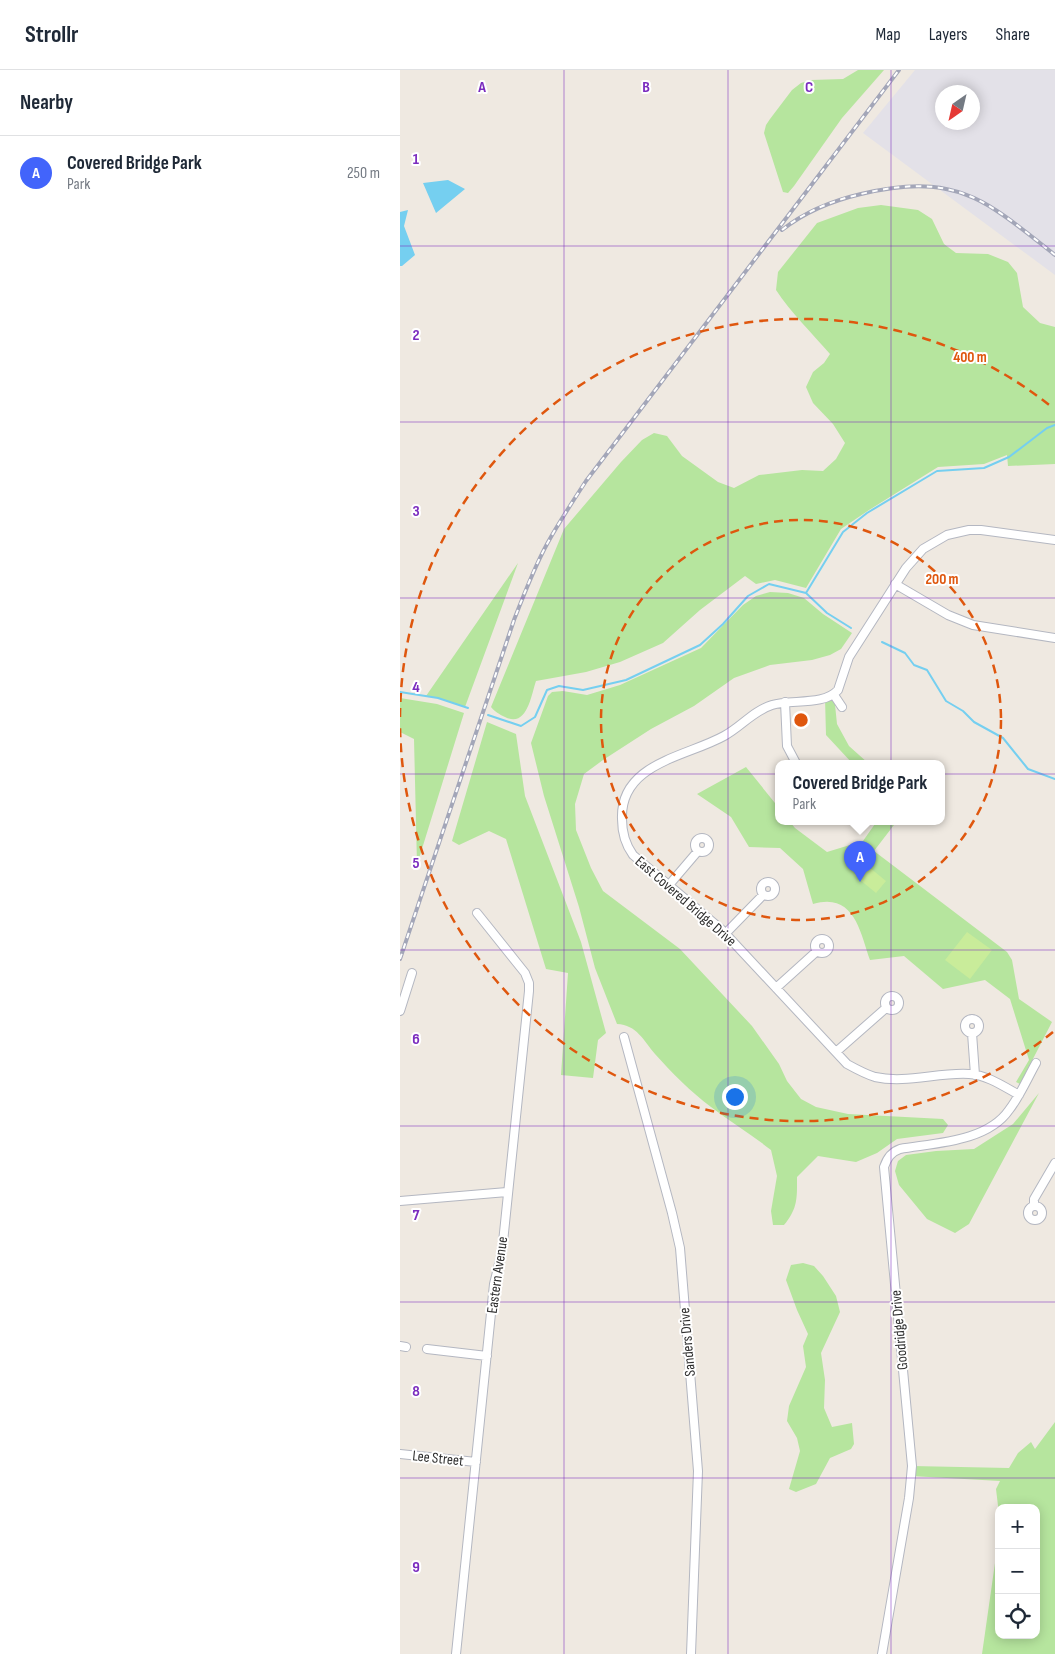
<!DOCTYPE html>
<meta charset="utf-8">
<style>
body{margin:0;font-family:"Sofia Sans Condensed",sans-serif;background:#f6f6f7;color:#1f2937}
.controls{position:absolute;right:15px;bottom:15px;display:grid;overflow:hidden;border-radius:10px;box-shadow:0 2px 12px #0003}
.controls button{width:45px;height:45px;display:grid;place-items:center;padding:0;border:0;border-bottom:1px solid #e0e1e3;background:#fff;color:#1f2937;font:25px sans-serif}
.compass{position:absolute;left:535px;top:15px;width:45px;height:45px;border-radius:50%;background:#fff;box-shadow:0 2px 12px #0003;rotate:214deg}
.you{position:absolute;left:334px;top:1026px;width:18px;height:18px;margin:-12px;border:4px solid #fff;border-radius:50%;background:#1a73e8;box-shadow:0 0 0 8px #1a73e833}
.badge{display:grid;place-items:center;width:32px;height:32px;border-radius:50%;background:#4264fb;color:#fff;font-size:16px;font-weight:700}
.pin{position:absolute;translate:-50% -41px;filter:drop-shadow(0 1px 2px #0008)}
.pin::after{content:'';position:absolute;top:26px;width:18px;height:15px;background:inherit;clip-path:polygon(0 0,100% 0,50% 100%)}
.popup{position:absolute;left:375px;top:690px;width:170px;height:65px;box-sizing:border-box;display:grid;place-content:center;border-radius:10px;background:#fff;filter:drop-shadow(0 1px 4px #0005);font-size:16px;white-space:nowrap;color:#747a83}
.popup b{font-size:19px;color:#1f2937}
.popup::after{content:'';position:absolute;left:50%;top:100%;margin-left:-10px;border:10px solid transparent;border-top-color:#fff}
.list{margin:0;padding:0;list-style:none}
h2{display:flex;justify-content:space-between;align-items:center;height:65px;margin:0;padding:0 20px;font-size:21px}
h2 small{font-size:16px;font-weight:400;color:#747a83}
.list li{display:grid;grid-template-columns:32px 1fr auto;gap:15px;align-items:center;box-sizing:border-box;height:75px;padding:0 20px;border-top:1px solid #e0e1e3}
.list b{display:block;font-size:19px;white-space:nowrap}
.list p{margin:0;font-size:16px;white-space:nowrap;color:#747a83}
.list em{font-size:16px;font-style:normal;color:#747a83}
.icon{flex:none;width:28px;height:28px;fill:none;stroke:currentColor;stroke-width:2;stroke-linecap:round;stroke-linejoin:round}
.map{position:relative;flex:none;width:655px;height:1584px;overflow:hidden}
header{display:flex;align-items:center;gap:30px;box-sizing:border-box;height:70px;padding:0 25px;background:#fff;border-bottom:1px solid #e0e1e3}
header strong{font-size:24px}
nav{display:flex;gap:28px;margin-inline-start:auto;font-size:18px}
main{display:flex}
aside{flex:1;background:#fff}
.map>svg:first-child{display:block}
.industrial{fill:#e3e1e8;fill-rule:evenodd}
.green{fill:#b6e59e}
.pitch{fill:#c9ec9a}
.water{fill:#75cff0}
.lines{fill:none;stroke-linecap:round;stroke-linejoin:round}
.stream{stroke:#75cff0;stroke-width:2}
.street-casing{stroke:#b4b7c1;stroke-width:10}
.street{stroke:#fff;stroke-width:8}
.rail-casing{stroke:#a3a6b8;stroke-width:4}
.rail{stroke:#fff;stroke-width:2;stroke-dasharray:5.5;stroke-linecap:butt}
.grid{fill:none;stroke:#7b2cbf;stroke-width:1;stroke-opacity:0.55}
.ring{fill:none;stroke:#df570e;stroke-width:2.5;stroke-dasharray:9 6}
.labels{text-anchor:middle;stroke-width:4;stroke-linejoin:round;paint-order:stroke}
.street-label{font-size:15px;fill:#2e2e2e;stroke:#fff}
.grid-label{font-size:16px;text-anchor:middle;font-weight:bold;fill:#7b2cbf;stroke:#fff;stroke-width:4;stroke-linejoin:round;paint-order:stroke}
.centre{fill:#df570e;stroke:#fff;stroke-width:2.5}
.ring-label{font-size:15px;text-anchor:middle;font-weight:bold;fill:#df570e;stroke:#fff;stroke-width:4;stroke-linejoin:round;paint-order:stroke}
</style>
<header>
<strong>Strollr</strong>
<nav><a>Map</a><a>Layers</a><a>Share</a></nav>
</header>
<main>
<aside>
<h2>Nearby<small></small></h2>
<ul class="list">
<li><span class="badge">A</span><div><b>Covered Bridge Park</b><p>Park</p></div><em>250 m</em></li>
</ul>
</aside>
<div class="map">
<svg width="655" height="1584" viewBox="0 0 655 1584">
<rect width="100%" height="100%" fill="#efe9e1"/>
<path class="industrial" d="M515 0H655V205L463 63ZM542 22H572V52H542Z"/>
<path class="green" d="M458 0H484L442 48 394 116 388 123 383 122 364 63 366 55 370 49 392 20 401 13 411 10 443 9Z
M481 135 518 140 532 149 544 174 556 183 588 184 608 192 617 203 623 237 640 253 655 257V394L608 396 607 385 584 394 538 397 469 440 441 459 406 518 375 510 356 514 345 506 300 540 263 573 220 592 186 602 136 611C131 626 127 658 105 647 99 644 95 642 91 637L164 459 221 392 242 370 254 363 267 366 282 386 318 412 334 418 359 405 402 400 423 401 436 389 445 373 433 354 413 333 406 317 413 302 424 293 430 284C412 263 391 243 376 220L378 202 417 153 458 138Z
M118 493 65 637 38 628 26 626Z
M370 522 388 523 404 528 423 544 452 563 441 579 430 585 412 590 370 595 334 608 294 636 251 659 203 690 184 704 175 734 176 760 191 798 203 821 280 879 352 956 379 994 387 1011 401 1029 416 1037 448 1044 543 1049 548 1055 543 1063 497 1069 477 1083 456 1092 418 1086 397 1107C397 1128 398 1138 384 1155H373L371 1141 377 1106 371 1080C352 1065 331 1052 311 1037 291 1022 272 1003 255 984 243 970 237 955 217 954L195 898 179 837 144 726 131 673 148 626 152 622 163 621 187 625 220 615 301 578 343 535 356 526Z
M434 625 437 654 449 676 468 693H452L426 665 425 628Z
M0 628 37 634 64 643 17 795 14 669 0 662Z
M87 652 116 664 125 726 181 872 206 963 198 970 193 1008 161 1005 168 903 146 899 106 769 89 761 59 775 52 771Z
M346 697 379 738V751H389L395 758 427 782 463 771 477 751H497L474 781 607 882 612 890 619 929 652 952 620 1014 616 1012 629 990 610 929 585 910 543 919 504 886 470 890C460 861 454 822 413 834L403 799 380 778 349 777 331 747 297 724Z
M639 1023 569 1154 555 1163 527 1149 499 1115 495 1101 498 1091 506 1085 536 1081 574 1079 613 1054Z
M403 1193 414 1196 423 1206 436 1226 440 1242 421 1283 425 1310 424 1338 432 1357 452 1353 454 1374 451 1379 430 1388 416 1414 396 1422 389 1419 400 1381 397 1368 387 1351 389 1336 406 1297 403 1276 408 1264 397 1240 386 1210 391 1195Z
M655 1352V1584H582L599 1465V1565H636V1438H599V1444L596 1419 600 1411 511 1406 512 1396 609 1398 618 1383 631 1372 635 1379Z"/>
<path class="pitch" d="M464 793 486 811 476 823 454 805Z
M567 862 592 880 570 909 545 890Z"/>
<path class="water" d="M48 110 65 119 36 143 23 113Z
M8 140 4 156 15 185 2 196H0V142Z"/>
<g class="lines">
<path class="stream" d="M406 523 427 543 451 558
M482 572 505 583 514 595 527 600 546 631 563 641 574 652 603 668 628 699 655 709
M0 622 38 628 68 638
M88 645 121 656 135 647 147 620 159 616 183 620 226 610 300 575 323 554 348 526 369 514 406 523 443 462 467 443 537 401 584 398 609 387 647 358 655 355"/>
<defs>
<path id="street" d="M495 514 548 545 573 555 655 568
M434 625 442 637
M385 632 387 676 396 693
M295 775a7 7 0 1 1 14 0a7 7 0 1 1-14 0Z
M361 819a7 7 0 1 1 14 0a7 7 0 1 1-14 0Z
M269 815 298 781
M325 864 363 825
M415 876a7 7 0 1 1 14 0a7 7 0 1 1-14 0Z
M376 918 417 881
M485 933a7 7 0 1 1 14 0a7 7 0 1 1-14 0Z
M0 941 12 903
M565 956a7 7 0 1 1 14 0a7 7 0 1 1-14 0Z
M572 963 575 1005
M224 967 272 1143 280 1178 298 1401 291 1584
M436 982 486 938
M619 1025C603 1016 587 1005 569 1004 538 1002 506 1014 475 1007 465 1004 456 999 447 994L321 859 233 785C225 774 222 763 222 749 220 693 286 687 324 666 341 657 353 641 372 635 391 629 424 636 438 620L449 587 506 498 523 479 547 465 569 460H581L655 470
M0 1131 107 1122
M634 1135V1129L655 1093
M628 1143a7 7 0 1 1 14 0a7 7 0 1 1-14 0Z
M0 1276 6 1277
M27 1279 87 1286
M0 1384 76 1392
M56 1584 94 1214 102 1182 129 921V913L125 903 77 843
M482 1584 509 1428 512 1396 484 1097C487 1088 491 1082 500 1079 534 1073 587 1072 609 1040 620 1026 627 1009 636 993"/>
</defs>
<use href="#street" class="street-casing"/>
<use href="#street" class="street"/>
<defs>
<path id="rail" d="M382 160C406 141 431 131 461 124 511 112 553 111 597 141 617 154 636 170 655 185
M0 889 114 550C124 524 134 498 147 474 159 452 173 431 186 411L499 0"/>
</defs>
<use href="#rail" class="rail-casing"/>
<use href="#rail" class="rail"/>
</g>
<path class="grid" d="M164 0V1584M328 0V1584M491 0V1584M0 176H655M0 352H655M0 528H655M0 704H655M0 880H655M0 1056H655M0 1232H655M0 1408H655"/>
<g class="ring">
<circle cx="401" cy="650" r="200"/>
<path d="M653 962A401 401 0 0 1 0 653M0 647A401 401 0 0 1 653 338"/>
</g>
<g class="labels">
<g class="street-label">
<text transform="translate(286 831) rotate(41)" y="5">East Covered Bridge Drive</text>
<text transform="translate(97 1205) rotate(-82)" y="5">Eastern Avenue</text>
<text transform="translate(499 1260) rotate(-95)" y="5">Goodridge Drive</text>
<text transform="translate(287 1272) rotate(-95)" y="5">Sanders Drive</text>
<text transform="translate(38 1388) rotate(6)" y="5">Lee Street</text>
</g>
</g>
<g class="grid-label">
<text x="82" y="22">A</text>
<text x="246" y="22">B</text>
<text x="409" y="22">C</text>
<text x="16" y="94">1</text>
<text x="16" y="270">2</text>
<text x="16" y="446">3</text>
<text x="16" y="622">4</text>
<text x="16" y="798">5</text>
<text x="16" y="974">6</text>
<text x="16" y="1150">7</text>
<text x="16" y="1326">8</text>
<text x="16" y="1502">9</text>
</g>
<circle cx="401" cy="650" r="8" class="centre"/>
<g class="ring-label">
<text x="570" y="292">400 m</text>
<text x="542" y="514">200 m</text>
</g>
</svg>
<div class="controls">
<button>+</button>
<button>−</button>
<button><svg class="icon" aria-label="locate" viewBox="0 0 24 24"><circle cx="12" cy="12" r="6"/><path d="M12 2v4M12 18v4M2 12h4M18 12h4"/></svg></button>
</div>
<svg class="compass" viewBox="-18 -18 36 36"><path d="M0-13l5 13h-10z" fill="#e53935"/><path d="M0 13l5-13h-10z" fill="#747a83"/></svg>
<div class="you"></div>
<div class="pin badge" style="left:460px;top:812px">A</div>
<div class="popup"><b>Covered Bridge Park</b>Park</div>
</div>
</main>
